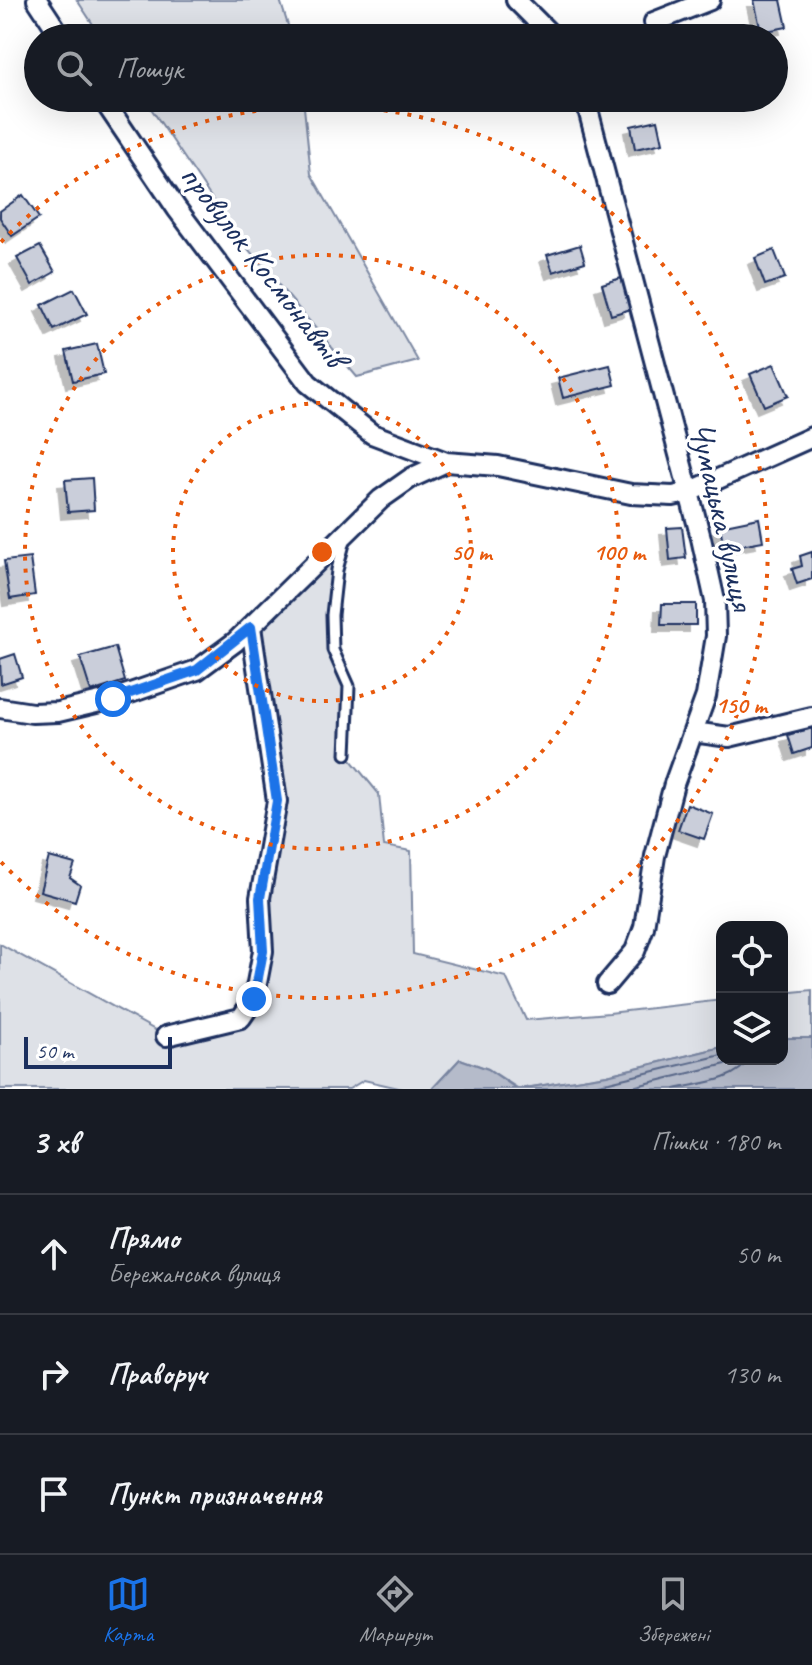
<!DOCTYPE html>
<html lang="uk">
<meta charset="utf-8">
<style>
body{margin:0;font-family:Caveat,sans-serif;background:#20242c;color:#f1f3f6}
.controls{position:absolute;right:24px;bottom:24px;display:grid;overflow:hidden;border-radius:16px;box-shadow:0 8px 32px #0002}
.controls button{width:72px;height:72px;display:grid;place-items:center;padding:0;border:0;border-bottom:2px solid #363941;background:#171b24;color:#f1f3f6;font:40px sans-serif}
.scale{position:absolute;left:24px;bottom:20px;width:148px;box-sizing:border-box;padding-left:8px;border:4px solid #1b2f5e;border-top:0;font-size:22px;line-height:28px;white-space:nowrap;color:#1b2f5e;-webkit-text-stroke:6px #fff;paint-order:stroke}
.stop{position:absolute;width:24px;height:24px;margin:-18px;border:6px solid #1a73e8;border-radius:50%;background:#fff}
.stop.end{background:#1a73e8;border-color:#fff;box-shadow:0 2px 8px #0008}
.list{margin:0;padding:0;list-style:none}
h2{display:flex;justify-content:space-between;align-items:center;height:104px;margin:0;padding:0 32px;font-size:34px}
h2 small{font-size:26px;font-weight:400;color:#9ea1a6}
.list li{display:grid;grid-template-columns:52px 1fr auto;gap:24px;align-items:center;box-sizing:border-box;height:120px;padding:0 32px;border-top:2px solid #363941}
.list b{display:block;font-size:30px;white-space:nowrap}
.list p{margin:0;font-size:26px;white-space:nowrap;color:#9ea1a6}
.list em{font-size:26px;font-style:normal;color:#9ea1a6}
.icon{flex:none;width:44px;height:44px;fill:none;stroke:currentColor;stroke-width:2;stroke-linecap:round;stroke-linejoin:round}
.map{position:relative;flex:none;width:812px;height:1089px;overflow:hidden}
.search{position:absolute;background:#171b24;box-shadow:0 8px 32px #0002;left:24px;right:24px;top:24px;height:88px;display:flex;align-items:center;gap:20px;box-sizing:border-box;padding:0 28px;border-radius:44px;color:#9ea1a6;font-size:30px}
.sheet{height:464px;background:#171b24}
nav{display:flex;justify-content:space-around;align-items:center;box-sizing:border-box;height:112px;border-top:2px solid #363941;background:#171b24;font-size:22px;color:#9ea1a6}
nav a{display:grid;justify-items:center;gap:4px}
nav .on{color:#1a73e8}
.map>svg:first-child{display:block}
.green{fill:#dee1e7;stroke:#7c88a2;stroke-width:2}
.water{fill:#b5bbca;stroke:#77839f;stroke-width:2}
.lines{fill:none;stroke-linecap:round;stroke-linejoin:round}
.shore{stroke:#596789;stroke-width:2}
.building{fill:#caceda;stroke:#1b2f5e;stroke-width:2;filter:url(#shadow)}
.service-casing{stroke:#1b2f5e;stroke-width:15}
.minor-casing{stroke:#1b2f5e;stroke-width:24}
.service{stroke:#fff;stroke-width:9}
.minor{stroke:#fff;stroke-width:18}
.route{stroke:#1a73e8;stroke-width:10}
.ring{fill:none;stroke:#e8590c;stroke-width:4;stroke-dasharray:4 8}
.labels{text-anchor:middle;stroke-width:7;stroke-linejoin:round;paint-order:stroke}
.street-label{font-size:34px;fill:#1b2f5e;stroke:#fff}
.centre{fill:#e8590c;stroke:#fff;stroke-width:4}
.ring-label{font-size:24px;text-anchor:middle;font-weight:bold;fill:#e8590c;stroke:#fff;stroke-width:7;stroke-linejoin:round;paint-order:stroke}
</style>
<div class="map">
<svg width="812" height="1089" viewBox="0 0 812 1089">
<defs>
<filter id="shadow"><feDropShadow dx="-7" dy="7" stdDeviation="0" flood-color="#0004"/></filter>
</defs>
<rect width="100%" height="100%" fill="#fff"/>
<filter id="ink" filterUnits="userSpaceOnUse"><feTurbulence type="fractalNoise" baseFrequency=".0125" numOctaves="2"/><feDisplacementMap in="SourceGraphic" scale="16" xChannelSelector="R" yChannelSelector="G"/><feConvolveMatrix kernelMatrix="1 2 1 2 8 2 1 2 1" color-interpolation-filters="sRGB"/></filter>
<g filter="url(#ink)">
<path class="green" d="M77 0H280L292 38H102Z
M144 98H303L311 174 418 361 357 377 237 236Z
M348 533 337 570 333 650 349 686 346 754 379 794 384 846 411 851 413 954 506 977 526 1020 609 1013 722 1000V1047L607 1075 519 1089 488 1069 460 1059 432 1089H403L364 1080 349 1089H0V944L166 1036 241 1018 254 999 277 801 251 627Z
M812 990V1038H782V993Z"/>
<path class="water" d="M782 1038H812V1089H519L607 1075 722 1047V1059H782Z
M460 1059 488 1069 517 1089H432Z"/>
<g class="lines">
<path class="shore" d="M568 1089 609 1082 722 1055
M624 1089 726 1064 734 1059
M675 1089C699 1083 735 1082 749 1059"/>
</g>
<path class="building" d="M754 0H781L787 27 761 32Z
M658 120 663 143 635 149 631 126Z
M23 195 39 218 12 236 0 218V211Z
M580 245 585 262 553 272 547 255Z
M40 246 55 272 32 285 17 258Z
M774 250 785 278 765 285 755 258Z
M621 278 631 309 611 315 602 284Z
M74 289 87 314 54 330 42 305Z
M97 344 104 374 73 381 66 351Z
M774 364 788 396 764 406 750 374Z
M610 365 615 385 563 398 558 378Z
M92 478 94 510 68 512 65 480Z
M759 518 763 541 724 548 720 526Z
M682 527 686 558 670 560 667 528Z
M812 552V579L797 584 792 569 802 566 800 556Z
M30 558 35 595 10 599 4 561Z
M662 604H696V625H661Z
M115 647 125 681 91 692 80 657Z
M15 654 22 677 1 684 0 659Z
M812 728V748L794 754 788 735Z
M687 804 713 814 704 839 678 830Z
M49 857 75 864 70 878 80 885 75 901 40 891Z"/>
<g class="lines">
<defs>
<path id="service" d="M345 540 337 570 332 615 333 650 349 686 346 754"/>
<path id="minor" d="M37 0 62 38
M516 0 554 38
M654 22 710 0
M102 98 177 209 308 383 372 434 446 462
M585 98 701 538 715 601 716 636 706 696 674 784 655 856 644 927 635 951 607 984
M0 708 32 713 58 712 113 699 197 670 235 642 381 499 411 478 446 462 498 466 631 494 673 496 687 493 812 437
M693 732 729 737 812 717
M166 1036 241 1018 254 999 263 951 260 898 277 801 251 627"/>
</defs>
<use href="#service" class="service-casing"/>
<use href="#minor" class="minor-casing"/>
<use href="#service" class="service"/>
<use href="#minor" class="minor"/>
</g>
</g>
<g class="lines" filter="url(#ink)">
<path class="route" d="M113 699 197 670 251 627 277 801 260 898 263 951 254 999"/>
</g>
<g class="ring">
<circle cx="322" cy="552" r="149"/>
<circle cx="322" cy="552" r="297"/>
<path d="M1 242A446 446 0 1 1 1 862"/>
</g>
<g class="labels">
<g class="street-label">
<text transform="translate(264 265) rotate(52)" y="12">провулок Космонавтів</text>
<text transform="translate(723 516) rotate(77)" y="12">Чумацька вулиця</text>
</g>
</g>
<circle cx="322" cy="552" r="12" class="centre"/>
<g class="ring-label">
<text x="471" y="560">50 m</text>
<text x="619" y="560">100 m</text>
<text x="741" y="713">150 m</text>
</g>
</svg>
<div class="controls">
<button><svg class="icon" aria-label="locate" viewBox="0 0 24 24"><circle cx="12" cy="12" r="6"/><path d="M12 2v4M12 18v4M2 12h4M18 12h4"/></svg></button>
<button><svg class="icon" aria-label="layers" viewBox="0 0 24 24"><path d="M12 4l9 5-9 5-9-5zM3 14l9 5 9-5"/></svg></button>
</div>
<div class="scale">50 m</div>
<div class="stop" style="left:113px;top:699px"></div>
<div class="stop end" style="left:254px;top:999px"></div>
<div class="search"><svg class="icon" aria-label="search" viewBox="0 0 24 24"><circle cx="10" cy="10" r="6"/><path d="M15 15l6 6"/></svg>Пошук</div>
</div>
<section class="sheet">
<h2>3 хв<small>Пішки · 180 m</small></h2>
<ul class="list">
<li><svg class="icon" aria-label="ahead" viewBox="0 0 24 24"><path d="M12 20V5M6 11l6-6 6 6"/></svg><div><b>Прямо</b><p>Бережанська вулиця</p></div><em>50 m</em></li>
<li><svg class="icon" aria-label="right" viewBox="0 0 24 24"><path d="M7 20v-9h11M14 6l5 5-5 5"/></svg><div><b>Праворуч</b></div><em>130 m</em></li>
<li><svg class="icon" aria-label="arrive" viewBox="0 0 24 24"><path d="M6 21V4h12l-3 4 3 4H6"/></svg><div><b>Пункт призначення</b></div></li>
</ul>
</section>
<nav>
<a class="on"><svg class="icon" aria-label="map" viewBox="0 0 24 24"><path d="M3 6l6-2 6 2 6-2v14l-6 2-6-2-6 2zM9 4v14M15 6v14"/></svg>Карта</a>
<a><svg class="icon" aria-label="directions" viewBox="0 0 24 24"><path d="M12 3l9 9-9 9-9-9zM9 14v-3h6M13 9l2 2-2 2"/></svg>Маршрут</a>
<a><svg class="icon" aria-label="saved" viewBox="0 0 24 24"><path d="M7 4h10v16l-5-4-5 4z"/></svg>Збережені</a>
</nav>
